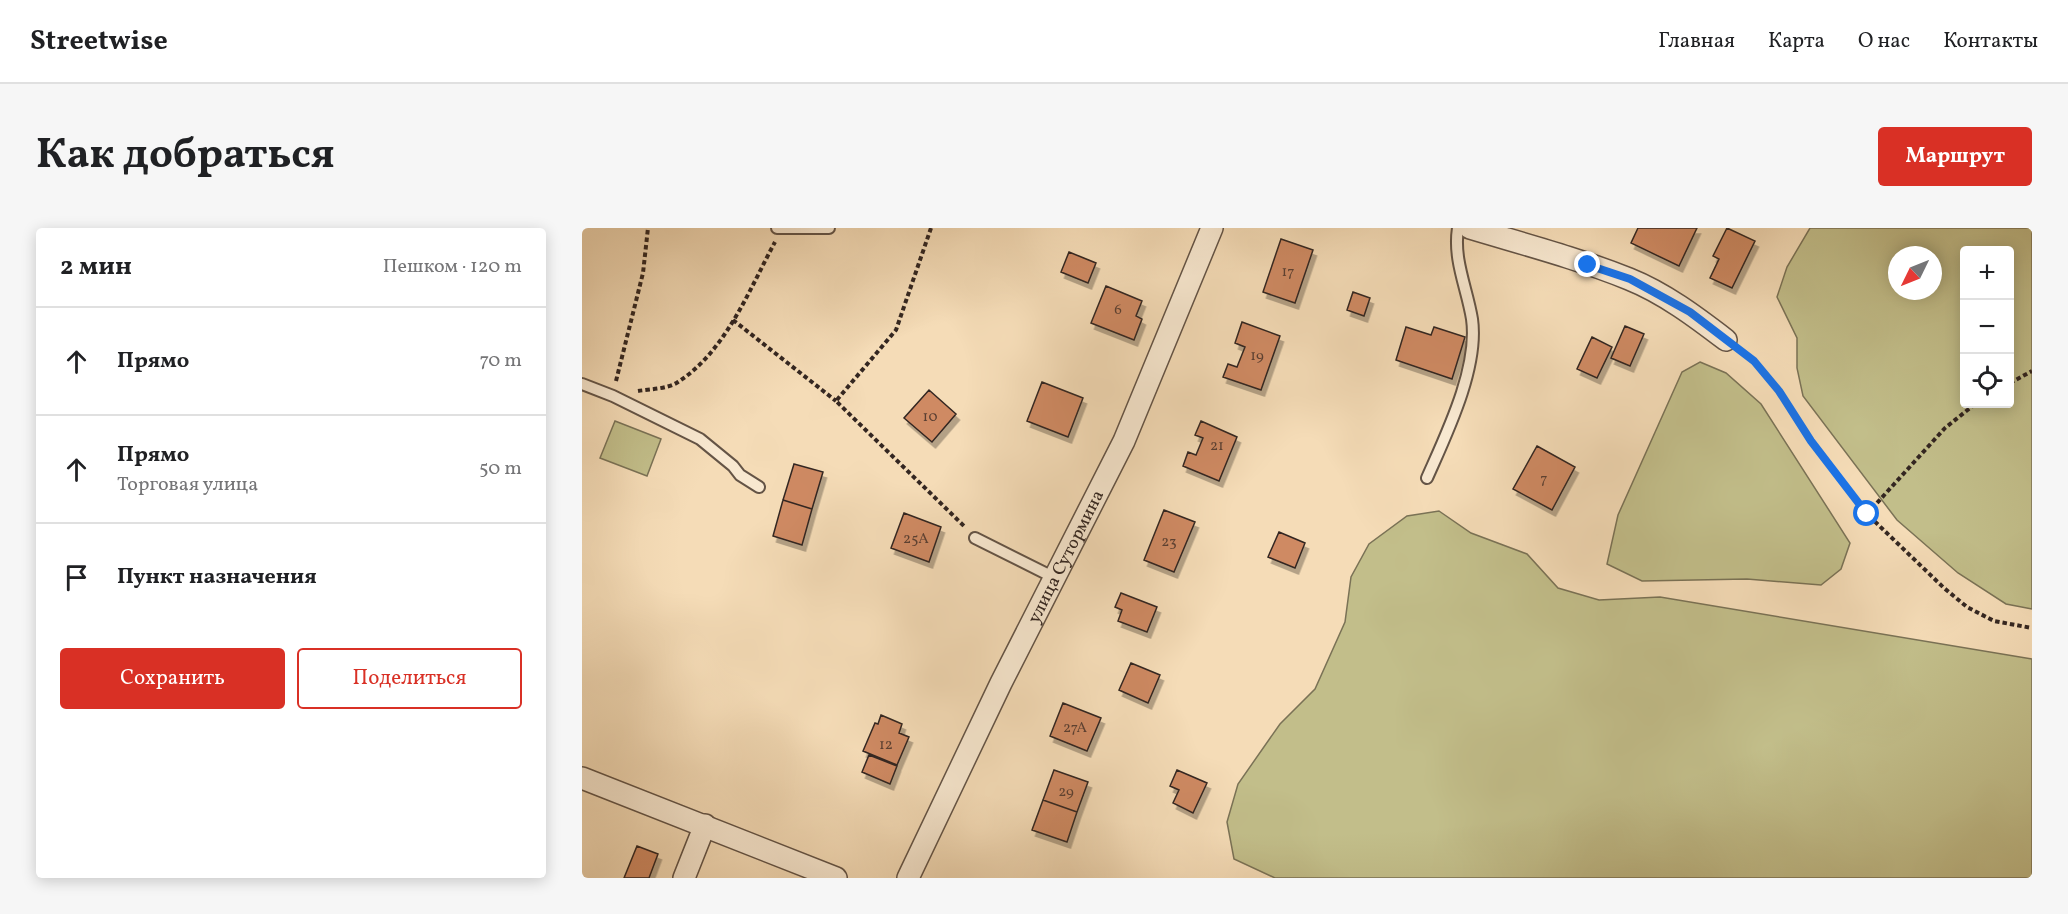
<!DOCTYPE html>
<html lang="ru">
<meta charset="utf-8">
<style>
body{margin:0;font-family:Vollkorn,serif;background:#f6f6f6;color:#202124}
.controls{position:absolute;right:18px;top:18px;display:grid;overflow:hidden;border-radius:6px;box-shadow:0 3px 15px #0003}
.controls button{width:54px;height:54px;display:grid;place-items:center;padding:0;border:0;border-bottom:2px solid #e0e0e0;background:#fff;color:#202124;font:30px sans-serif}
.compass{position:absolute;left:1306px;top:18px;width:54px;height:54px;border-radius:50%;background:#fff;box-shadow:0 3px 15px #0003;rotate:227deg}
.stop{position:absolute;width:18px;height:18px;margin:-14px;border:4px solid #1a73e8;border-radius:50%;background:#fff}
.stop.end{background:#1a73e8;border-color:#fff;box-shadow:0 2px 6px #0008}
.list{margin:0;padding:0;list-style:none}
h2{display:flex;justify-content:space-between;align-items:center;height:78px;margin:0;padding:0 24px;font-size:26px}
h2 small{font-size:20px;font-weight:400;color:#757577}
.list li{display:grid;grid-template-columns:39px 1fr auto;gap:18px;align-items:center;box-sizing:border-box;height:108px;padding:0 24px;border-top:2px solid #e0e0e0}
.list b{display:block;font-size:22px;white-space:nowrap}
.list p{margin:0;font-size:20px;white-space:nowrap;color:#757577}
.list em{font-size:20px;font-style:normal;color:#757577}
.actions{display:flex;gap:12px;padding:18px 24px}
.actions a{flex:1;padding:14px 0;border:2px solid #d93025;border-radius:6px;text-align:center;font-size:21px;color:#d93025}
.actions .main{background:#d93025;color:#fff}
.icon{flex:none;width:33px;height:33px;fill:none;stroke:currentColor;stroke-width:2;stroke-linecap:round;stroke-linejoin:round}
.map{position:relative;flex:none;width:1450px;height:650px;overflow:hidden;border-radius:6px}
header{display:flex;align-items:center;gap:36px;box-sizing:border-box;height:84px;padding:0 30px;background:#fff;border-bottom:2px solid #e0e0e0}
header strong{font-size:28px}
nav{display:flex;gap:33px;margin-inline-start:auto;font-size:21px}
.intro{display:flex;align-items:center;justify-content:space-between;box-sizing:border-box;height:144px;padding:0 36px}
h1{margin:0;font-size:42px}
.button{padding:15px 27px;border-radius:6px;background:#d93025;color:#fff;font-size:21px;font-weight:700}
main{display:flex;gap:36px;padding:0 36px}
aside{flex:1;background:#fff;border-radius:6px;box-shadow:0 3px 15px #0003}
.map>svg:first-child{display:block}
.green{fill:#c2be8a;stroke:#7a7256;stroke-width:1.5;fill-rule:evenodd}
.building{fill:#cf8a63;stroke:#332621;stroke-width:1.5;filter:url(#shadow)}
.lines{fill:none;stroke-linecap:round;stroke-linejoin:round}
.lane-casing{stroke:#645446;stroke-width:14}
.street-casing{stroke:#645446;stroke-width:24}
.path{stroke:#332621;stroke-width:4;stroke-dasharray:4.5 3;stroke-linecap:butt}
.lane{stroke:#f8e8d0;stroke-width:10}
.street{stroke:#f8e8d0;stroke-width:21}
.route{stroke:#1a73e8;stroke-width:8}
.labels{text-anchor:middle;stroke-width:4.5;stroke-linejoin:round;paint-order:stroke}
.number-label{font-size:15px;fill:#5a3f32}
.street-label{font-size:18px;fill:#332621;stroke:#f8e8d0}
</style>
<header>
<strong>Streetwise</strong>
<nav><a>Главная</a><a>Карта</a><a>О нас</a><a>Контакты</a></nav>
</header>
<div class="intro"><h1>Как добраться</h1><a class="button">Маршрут</a></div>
<main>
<aside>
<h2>2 мин<small>Пешком · 120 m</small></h2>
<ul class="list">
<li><svg class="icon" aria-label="ahead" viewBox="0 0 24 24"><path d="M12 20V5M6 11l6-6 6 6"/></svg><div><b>Прямо</b></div><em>70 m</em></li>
<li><svg class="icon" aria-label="ahead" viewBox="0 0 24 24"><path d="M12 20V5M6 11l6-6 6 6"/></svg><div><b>Прямо</b><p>Торговая улица</p></div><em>50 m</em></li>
<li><svg class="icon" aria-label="arrive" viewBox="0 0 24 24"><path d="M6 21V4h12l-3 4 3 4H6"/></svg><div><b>Пункт назначения</b></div></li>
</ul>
<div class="actions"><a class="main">Сохранить</a><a>Поделиться</a></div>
</aside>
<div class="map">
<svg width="1450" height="650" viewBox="0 0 1450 650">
<defs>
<filter id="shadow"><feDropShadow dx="3.5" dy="6" stdDeviation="0" flood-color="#0004"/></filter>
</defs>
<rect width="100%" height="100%" fill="#f5dcb7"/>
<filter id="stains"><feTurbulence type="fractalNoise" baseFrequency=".00333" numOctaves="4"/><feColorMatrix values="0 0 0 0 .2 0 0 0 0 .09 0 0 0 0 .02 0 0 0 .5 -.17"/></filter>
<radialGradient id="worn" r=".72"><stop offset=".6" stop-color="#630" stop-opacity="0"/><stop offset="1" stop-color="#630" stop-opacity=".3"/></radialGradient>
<path class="green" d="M1228 0H1450V381L1424 376 1376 345 1315 292 1221 168 1215 140V110L1195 69 1205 39ZM1428 22V176H1382V22ZM1315 27H1351V63H1315Z
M1118 134 1144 145 1179 176 1268 315 1259 341 1239 357 1165 351 1060 353 1025 336 1036 287 1100 144Z
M33 193 79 211 65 248 18 230Z
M857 283 889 305 945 326 976 360 1017 372 1078 369 1450 431V650H693L652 631 645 594 656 556 698 496 733 461 763 394 769 349 787 316 825 288Z"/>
<path class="building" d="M1056 0H1115L1097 38 1049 15Z
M1145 0 1173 13 1150 60 1128 50 1137 31 1131 28Z
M699 11 731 22 713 75 681 64Z
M487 24 514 35 506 55 479 44Z
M524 58 560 73 554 88 560 91 552 112 509 95Z
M771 64 788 70 782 88 765 82Z
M660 94 698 108 679 162 641 149 646 136 655 139 663 119 653 115Z
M1043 98 1062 106 1048 138 1029 130Z
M824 99 849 107 852 99 883 109 870 151 814 132Z
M1010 109 1030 119 1015 150 995 141Z
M460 154 501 170 486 209 445 193Z
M347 162 374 186 350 214 322 190Z
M619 193 655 209 637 253 601 238 606 224 614 227 621 210 613 207Z
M955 218 993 239 970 282 931 261Z
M212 236 241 244 230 281 201 272Z
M201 272 230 281 220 317 191 308Z
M582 282 613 294 592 344 562 332Z
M322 285 359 299 347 334 309 320Z
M697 304 723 315 713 340 686 329Z
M539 365 575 379 565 404 536 393 540 382 533 379Z
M549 435 578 447 566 475 537 462Z
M481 475 519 490 505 523 468 508Z
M299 487 320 496 317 505 327 509 315 537 281 523 293 495 296 496Z
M287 527 315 538 308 556 280 544Z
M472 542 506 554 495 584 461 572Z
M595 542 625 555 611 585 591 575 597 562 588 558Z
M461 572 495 584 485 614 450 602Z
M55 618 76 626 67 650H42Z"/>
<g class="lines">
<defs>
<path id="lane" d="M195 0H247
M0 156 31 168 118 211 151 238 158 247 177 259
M845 250C864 207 897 140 890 91 885 60 871 32 876 0
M393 310 473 350"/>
<g id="street">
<path d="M888 0C941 16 995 30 1047 51 1082 65 1114 89 1144 112"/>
<path d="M0 550 254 650"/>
<path d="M102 650 123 597"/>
<path id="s1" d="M326 650 419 455 542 213 630 0"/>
</g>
</defs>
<use href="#lane" class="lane-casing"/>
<use href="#street" class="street-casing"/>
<path class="path" d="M349 0 314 102 254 173 384 300
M151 92 254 173
M1159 123 1172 133 1197 163 1229 213 1285 286 1362 360 1385 379 1412 393 1450 400
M34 153 61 45 66 0
M1428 155 1450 143
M56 163C68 161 86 161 96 154 144 123 167 62 193 14
M1285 286 1363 200 1393 176"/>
<use href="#lane" class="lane"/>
<use href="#street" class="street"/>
</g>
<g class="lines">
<path class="route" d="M1006 37 1048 51 1108 84 1172 133 1197 163 1229 213 1285 286"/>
</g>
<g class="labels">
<g class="number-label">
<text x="706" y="48">17</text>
<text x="536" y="86">6</text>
<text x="675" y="132">19</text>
<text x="348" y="193">10</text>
<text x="635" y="222">21</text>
<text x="962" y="255">7</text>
<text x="334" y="315">25А</text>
<text x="587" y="318">23</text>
<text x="493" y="504">27А</text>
<text x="304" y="521">12</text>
<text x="484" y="568">29</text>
</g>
<g class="street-label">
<text dy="6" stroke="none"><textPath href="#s1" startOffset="358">улица Сутормина</textPath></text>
</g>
</g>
<rect width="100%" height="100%" filter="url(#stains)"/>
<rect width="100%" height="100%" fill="url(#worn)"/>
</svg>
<div class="controls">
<button>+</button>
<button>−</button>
<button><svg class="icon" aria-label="locate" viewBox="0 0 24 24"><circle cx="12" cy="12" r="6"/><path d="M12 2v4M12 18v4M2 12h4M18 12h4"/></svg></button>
</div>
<svg class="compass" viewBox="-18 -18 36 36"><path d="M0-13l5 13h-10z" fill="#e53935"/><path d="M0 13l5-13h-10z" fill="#757577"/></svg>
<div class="stop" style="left:1285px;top:286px"></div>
<div class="stop end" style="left:1006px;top:37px"></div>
</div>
</main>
